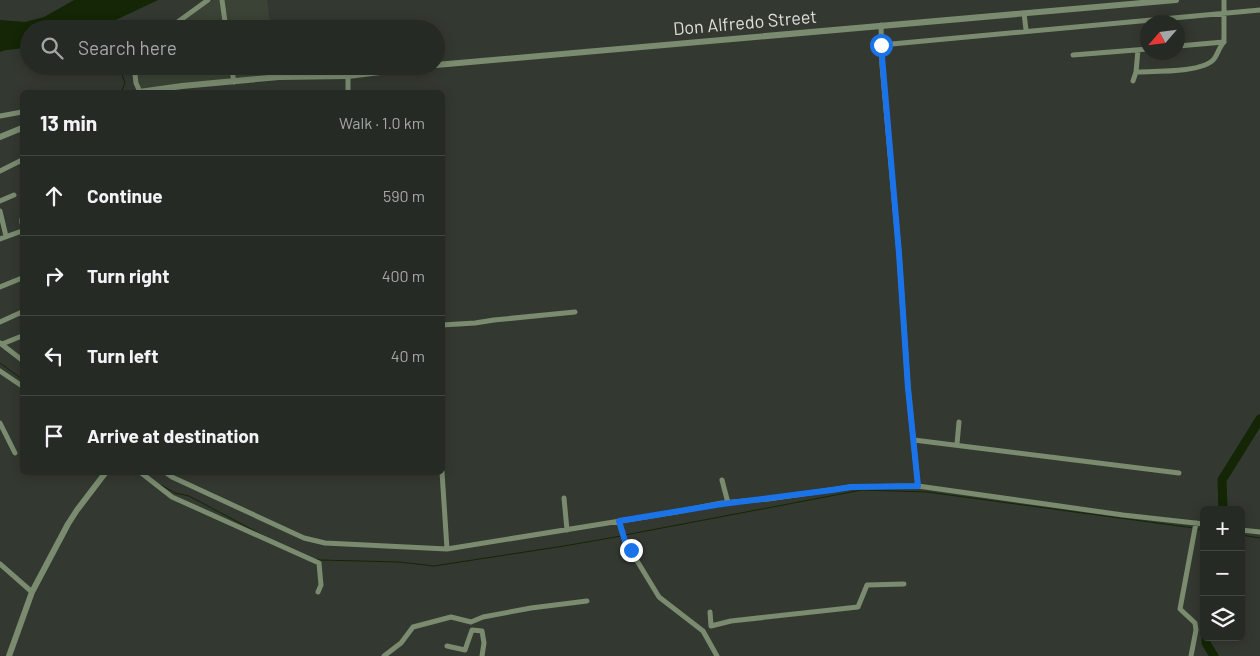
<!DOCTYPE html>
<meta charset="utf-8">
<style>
body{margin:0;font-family:Barlow,sans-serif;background:#2e322c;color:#f1f3f6}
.controls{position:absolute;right:15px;bottom:15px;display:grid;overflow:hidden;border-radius:8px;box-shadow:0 2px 12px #0003}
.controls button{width:45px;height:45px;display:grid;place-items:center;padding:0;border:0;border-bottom:1px solid #424641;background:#262a24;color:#f1f3f6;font:25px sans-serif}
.compass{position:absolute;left:1140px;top:15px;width:45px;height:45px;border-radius:50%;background:#262a24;box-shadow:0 2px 12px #0003;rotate:242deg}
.stop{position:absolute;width:15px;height:15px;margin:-11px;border:4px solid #1a73e8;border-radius:50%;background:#fff}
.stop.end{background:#1a73e8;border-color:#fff;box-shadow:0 1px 5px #0008}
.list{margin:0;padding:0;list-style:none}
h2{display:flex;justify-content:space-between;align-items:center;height:65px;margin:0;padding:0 20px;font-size:21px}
h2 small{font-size:16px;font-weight:400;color:#a4a7a6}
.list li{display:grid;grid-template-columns:32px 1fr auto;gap:15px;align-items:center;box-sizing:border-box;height:80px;padding:0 20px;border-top:1px solid #424641}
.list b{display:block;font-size:19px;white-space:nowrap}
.list em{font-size:16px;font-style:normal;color:#a4a7a6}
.icon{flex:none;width:28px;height:28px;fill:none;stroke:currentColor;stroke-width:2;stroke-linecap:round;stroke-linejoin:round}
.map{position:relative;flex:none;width:1260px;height:656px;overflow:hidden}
.search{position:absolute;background:#262a24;box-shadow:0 2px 12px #0003;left:20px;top:20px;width:425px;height:55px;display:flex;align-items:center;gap:12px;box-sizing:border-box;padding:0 18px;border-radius:28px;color:#a4a7a6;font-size:19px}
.panel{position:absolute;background:#262a24;box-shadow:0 2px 12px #0003;left:20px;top:90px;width:425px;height:385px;border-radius:8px}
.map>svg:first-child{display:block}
.built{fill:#3a4335}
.water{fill:#142605}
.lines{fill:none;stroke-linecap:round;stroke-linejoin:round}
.stream{stroke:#142605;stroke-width:1}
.river{stroke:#142605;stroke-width:9}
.minor{stroke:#7a8b6f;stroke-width:5}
.tertiary{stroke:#7a8b6f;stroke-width:6}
.route{stroke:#1a73e8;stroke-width:6}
.labels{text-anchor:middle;stroke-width:4;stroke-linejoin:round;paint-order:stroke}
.street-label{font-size:18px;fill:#dde0db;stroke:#333830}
</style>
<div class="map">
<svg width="1260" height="656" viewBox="0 0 1260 656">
<rect width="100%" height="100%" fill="#333830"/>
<path class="built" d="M213 0H220L223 29H170Z
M223 0H267L271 29H227Z
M136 66H228L229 80 140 89Z
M231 66H277L278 74 233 78Z"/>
<path class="water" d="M74 0H158L103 26 94 29H29V47C19 50 9 48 0 52V20L25 22 44 17Z"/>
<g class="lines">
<path class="stream" d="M119 66 125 83 122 90 124 92
M0 363 22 379
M161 485 175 493 189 496 268 538
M1198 529 1204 530
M625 535 862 490 927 492 1194 528
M1241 535 1260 538
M315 559 320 560 399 562 434 566 564 546 621 536"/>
<path class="river" d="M1223 510 1222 480 1260 419
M1206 637V643L1214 656"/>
<path class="minor" d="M222 0 226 29
M1024 13 1026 30
M881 25 882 65 899 253 908 388 918 486
M168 29 208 0
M881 45 1260 10
M1178 46 1224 42V0
M1073 55 1148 49
M134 66 136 83 140 92
M231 66 234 82
M1136 72C1153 71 1203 73 1214 59 1218 54 1219 47 1224 42
M1133 81 1136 72 1138 50
M348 92V76
M0 116 22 112
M0 171 22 160
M0 201 14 195
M0 211 6 236
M22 219V223
M0 239 22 231
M0 287 22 278
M0 322 22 312
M442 325 475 323 494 320 575 312
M0 343 22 360
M2 344 22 336
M0 371 22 386
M0 423 15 453
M914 440 1179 473
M957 444 959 422
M140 472 172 497 319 563 321 585 318 592
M165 472 172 477 304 538 325 543 447 549 676 512 722 503 768 499 851 487 918 486 1123 515 1204 524
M442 472 447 549
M722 480 728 503
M564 498 567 530
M619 521 625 541 659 597 703 631 717 656
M1241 530 1260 532
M0 564 32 592
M710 612 711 626 731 621 858 607 867 585 904 584
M447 646 465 650 472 630 482 631 484 643 482 656
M384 656 401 643 413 627 451 617 471 622 483 617 531 608 587 601
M1191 656 1196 630 1195 623 1180 609 1196 523"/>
<path class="tertiary" d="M436 65 1176 0
M139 92 182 86 279 77 348 76 428 66
M0 137 22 128
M9 656 32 592 68 524 77 510 106 472"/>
</g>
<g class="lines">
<path class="route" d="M631 550 625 541 619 521 722 504 832 490 851 487 918 486 908 388 899 253 881 45"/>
</g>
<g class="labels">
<g class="street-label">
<text transform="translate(745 23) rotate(-5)" y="6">Don Alfredo Street</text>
</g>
</g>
</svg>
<div class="controls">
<button>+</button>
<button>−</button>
<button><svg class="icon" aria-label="layers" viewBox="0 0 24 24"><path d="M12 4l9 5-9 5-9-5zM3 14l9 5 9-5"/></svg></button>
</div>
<svg class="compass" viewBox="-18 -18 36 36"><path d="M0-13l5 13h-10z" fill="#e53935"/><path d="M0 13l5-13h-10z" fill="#a4a7a6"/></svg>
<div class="stop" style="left:881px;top:45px"></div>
<div class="stop end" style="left:631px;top:550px"></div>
<div class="search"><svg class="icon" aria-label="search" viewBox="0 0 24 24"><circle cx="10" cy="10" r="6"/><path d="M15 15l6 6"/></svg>Search here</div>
<section class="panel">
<h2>13 min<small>Walk · 1.0 km</small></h2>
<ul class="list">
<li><svg class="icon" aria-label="ahead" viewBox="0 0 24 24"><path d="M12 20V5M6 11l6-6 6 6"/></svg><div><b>Continue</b></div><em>590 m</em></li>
<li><svg class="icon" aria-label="right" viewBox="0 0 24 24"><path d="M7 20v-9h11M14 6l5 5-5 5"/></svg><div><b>Turn right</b></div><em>400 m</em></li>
<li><svg class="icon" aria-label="left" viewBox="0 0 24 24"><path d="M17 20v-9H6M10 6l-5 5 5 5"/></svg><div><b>Turn left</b></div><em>40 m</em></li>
<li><svg class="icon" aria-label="arrive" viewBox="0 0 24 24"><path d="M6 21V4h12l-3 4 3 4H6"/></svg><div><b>Arrive at destination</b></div></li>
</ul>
</section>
</div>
